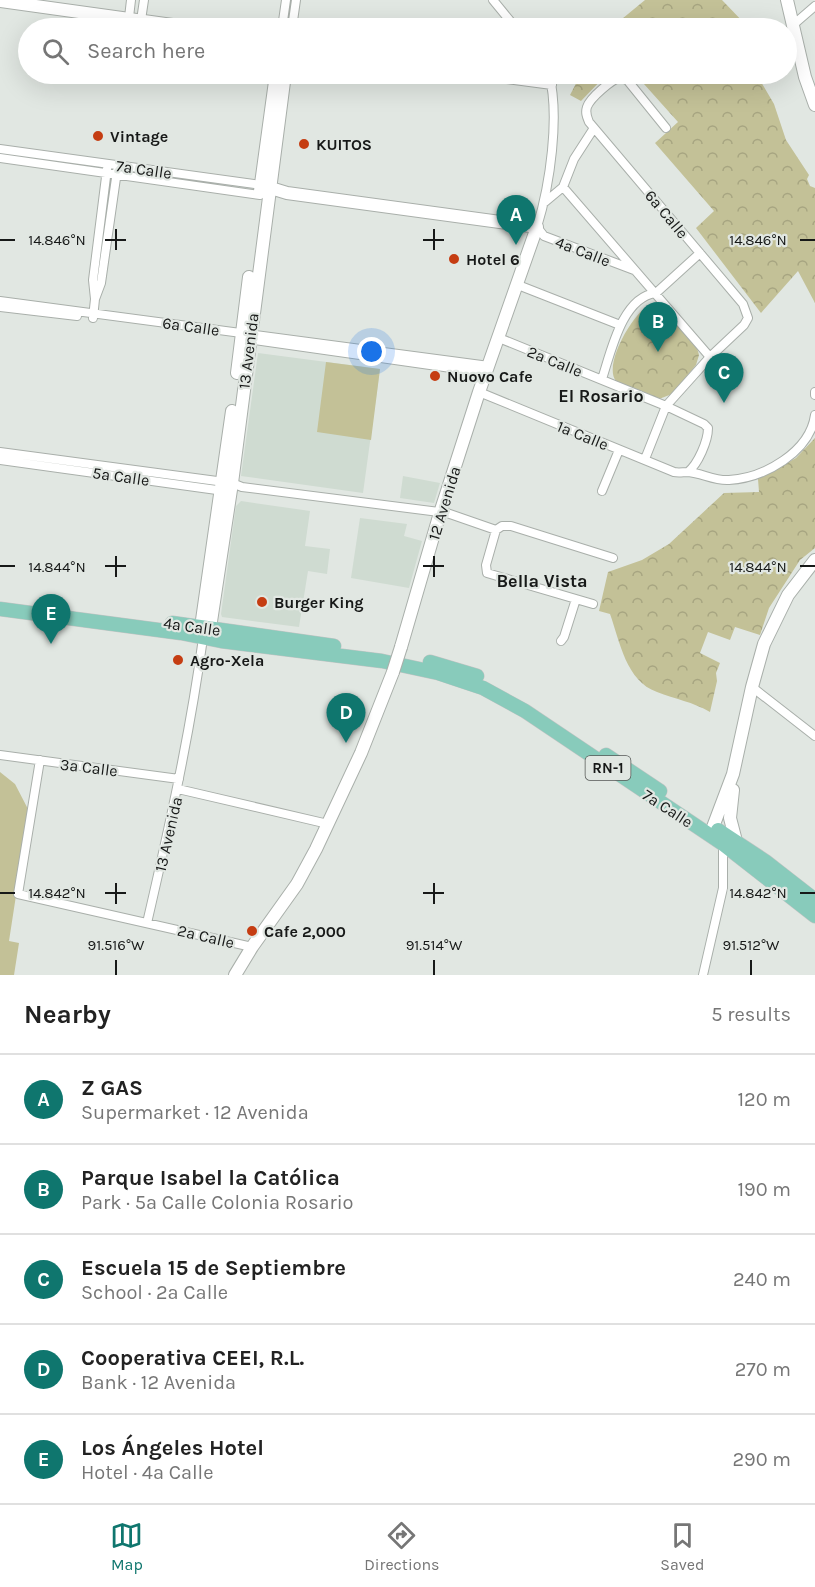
<!DOCTYPE html>
<meta charset="utf-8">
<style>
body{margin:0;font-family:Karla,sans-serif;background:#f2f2f2;color:#222}
.you{position:absolute;left:372px;top:352px;width:21px;height:21px;margin:-15px;border:4px solid #fff;border-radius:50%;background:#1a73e8;box-shadow:0 0 0 9px #1a73e833}
.badge{display:grid;place-items:center;width:39px;height:39px;border-radius:50%;background:#0f766e;color:#fff;font-size:20px;font-weight:700}
.pin{position:absolute;translate:-50% -50px;filter:drop-shadow(0 2px 3px #0008)}
.pin::after{content:'';position:absolute;top:32px;width:21px;height:18px;background:inherit;clip-path:polygon(0 0,100% 0,50% 100%)}
.list{margin:0;padding:0;list-style:none}
h2{display:flex;justify-content:space-between;align-items:center;height:78px;margin:0;padding:0 24px;font-size:26px}
h2 small{font-size:20px;font-weight:400;color:#767676}
.list li{display:grid;grid-template-columns:39px 1fr auto;gap:18px;align-items:center;box-sizing:border-box;height:90px;padding:0 24px;border-top:2px solid #e0e0e0}
.list b{display:block;font-size:22px;white-space:nowrap}
.list p{margin:0;font-size:20px;white-space:nowrap;color:#767676}
.list em{font-size:20px;font-style:normal;color:#767676}
.icon{flex:none;width:33px;height:33px;fill:none;stroke:currentColor;stroke-width:2;stroke-linecap:round;stroke-linejoin:round}
.map{position:relative;flex:none;width:815px;height:975px;overflow:hidden}
.search{position:absolute;background:#fff;box-shadow:0 6px 24px #0002;left:18px;right:18px;top:18px;height:66px;display:flex;align-items:center;gap:15px;box-sizing:border-box;padding:0 21px;border-radius:33px;color:#767676;font-size:22px}
.sheet{height:528px;background:#fff}
nav{display:flex;justify-content:space-around;align-items:center;box-sizing:border-box;height:84px;border-top:2px solid #e0e0e0;background:#fff;font-size:16px;color:#767676}
nav a{display:grid;justify-items:center;gap:3px}
nav .on{color:#0f766e}
.map>svg:first-child{display:block}
.built{fill:#cfdbd1}
.park{fill:url(#park-crowns)}
.pitch{fill:#c3c197}
.lines{fill:none;stroke-linecap:round;stroke-linejoin:round}
.street-casing{stroke:#a9afaa;stroke-width:10}
.secondary-casing{stroke:#a9afaa;stroke-width:14}
.primary-casing{stroke:#c3c3c3;stroke-width:15}
.street{stroke:#fff;stroke-width:8}
.secondary{stroke:#fff;stroke-width:12}
.primary{stroke:#88cbbb;stroke-width:14}
.secondary-bridge-casing{stroke:#a9afaa;stroke-width:14;stroke-linecap:butt}
.secondary-bridge{stroke:#fff;stroke-width:12}
.ticks{fill:none;stroke:#171918;stroke-width:2}
.poi-dot{fill:#c53d12;stroke:#e1e7e2;stroke-width:2}
.labels{text-anchor:middle;stroke-width:4.5;stroke-linejoin:round;paint-order:stroke}
.shield{fill:#e1e7e2;stroke:#545755;stroke-width:1.5}
.shield-label{font-size:15px;font-weight:bold;fill:#171918}
.poi-label{font-size:16px;font-weight:bold;fill:#171918;stroke:#e1e7e2;text-anchor:start}
.street-label{font-size:16px;fill:#171918;stroke:#e1e7e2}
.neighbourhood-label{font-size:18px;font-weight:bold;fill:#171918;stroke:#e1e7e2}
.ticks-label{font-size:15px;text-anchor:middle;fill:#171918;stroke:#e1e7e2;stroke-width:4.5;stroke-linejoin:round;paint-order:stroke}
</style>
<div class="map">
<svg width="815" height="975" viewBox="0 0 815 975">
<defs>
<pattern id="park-crowns" width="20" height="18" patternUnits="userSpaceOnUse" patternTransform="scale(1.5)"><rect width="20" height="18" fill="#c3c197"/><path d="M2 6a3 3 0 1 1 6 0M12 15a3 3 0 1 1 6 0" fill="none" stroke="#a7a581"/></pattern>
</defs>
<rect width="100%" height="100%" fill="#e1e7e2"/>
<path class="built" d="M258 353 380 369 363 493 241 476Z
M403 476 440 483 434 503 400 498Z
M241 501 310 511 305 546 330 549 327 574 308 571 299 627 222 617 221 614 236 506Z
M360 518 407 524 404 536 422 541 409 588 351 578Z"/>
<path class="park" d="M645 0H722L747 26 744 28H611Z
M581 74H607L581 101 570 95Z
M635 74 757 75 774 104 786 140 809 175 807 179 810 186 815 188V303L798 271 761 313 696 228 714 211 655 143 678 122Z
M654 303 659 305 696 344 699 355 696 365 672 394 659 399C648 395 624 389 616 381 602 365 636 306 654 303Z
M815 438V548L800 560 769 608 760 635 735 627 730 640 708 632 700 653 720 663 716 673 717 681 710 712C693 702 675 699 657 692 626 681 620 642 610 614L599 611 608 572 642 560 669 544 724 493 759 492 758 479 796 458Z"/>
<path class="pitch" d="M326 362 380 369 371 440 317 432Z
M0 772 15 784 29 811 9 941 19 943 14 975H0Z"/>
<g class="lines">
<defs>
<path id="street" d="M493 0 516 28
M793 25 815 6
M128 26 131 0
M140 27 144 0
M282 28 286 0
M292 28 296 0
M469 74 552 85
M549 74C560 116 550 185 537 227L544 236 634 270
M0 149 261 185
M0 158 260 195
M563 187 710 357
M545 202 563 187 574 159 594 128
M518 285 620 325
M95 299 93 280 107 169
M0 301 489 366
M0 307 77 316
M93 318 95 299 101 283 117 171
M499 338 666 406 704 424 708 428C708 441 698 464 688 472
M247 339 486 373
M602 379C611 352 622 297 656 293L700 253
M479 392 674 472C679 473 683 472 688 472 702 473 714 481 729 480 764 478 810 452 815 415
M815 392V395
M0 452 232 483 242 487 447 513 496 530 502 526H511L613 558
M645 459 666 406 710 357 744 325 748 318 743 304 589 122C587 117 585 113 587 107 590 98 612 79 621 77L628 81 666 128
M0 460 224 491
M602 491 619 450
M496 530 486 565 487 573 593 604
M561 641 564 637 576 599
M752 687 815 736
M0 755 179 779
M40 760 18 894 252 947
M178 789 328 824
M147 923C169 828 190 734 203 638
M703 975 723 888V844"/>
<path id="secondary" d="M787 0 805 77 815 105
M0 1 194 28
M261 185 287 193 537 227 479 392 440 513 401 647
M260 191 276 74
M237 373 249 277
M201 627 232 411
M210 628 232 483 285 74
M733 790 730 818 736 841
M713 827 733 774 752 687 764 644 788 595 815 560
M235 975 252 947 297 884 316 849 361 753 393 672"/>
<path id="primary" d="M0 609 181 633 221 641 382 661 438 673 483 688 525 711 723 844 815 916
M172 623 334 646
M430 662 477 676
M606 755 660 791
M718 830 765 861 815 900"/>
</defs>
<use href="#street" class="street-casing"/>
<use href="#secondary" class="secondary-casing"/>
<use href="#primary" class="primary-casing"/>
<use href="#street" class="street"/>
<use href="#secondary" class="secondary"/>
<use href="#primary" class="primary"/>
<defs>
<path id="secondary-bridge" d="M393 672 401 647"/>
</defs>
<use href="#secondary-bridge" class="secondary-bridge-casing"/>
<use href="#secondary-bridge" class="secondary-bridge"/>
</g>
<path class="ticks" d="M116 229V250M434 229V250M0 240H15M105 240H126M423 240H444M800 240H815M116 556V577M434 556V577M0 566H15M105 566H126M423 566H444M800 566H815M116 883V904M434 883V904M0 893H15M105 893H126M423 893H444M800 893H815M116 960V975M434 960V975M751 960V975"/>
<g class="poi-dot">
<circle cx="98" cy="136" r="6"/>
<circle cx="304" cy="144" r="6"/>
<circle cx="454" cy="259" r="6"/>
<circle cx="435" cy="376" r="6"/>
<circle cx="262" cy="602" r="6"/>
<circle cx="178" cy="660" r="6"/>
<circle cx="252" cy="931" r="6"/>
</g>
<g class="labels">
<rect class="shield" x="585.5" y="756" width="45" height="24" rx="4.5"/>
<g class="shield-label">
<text x="608" y="773">RN-1</text>
</g>
<g class="poi-label">
<text x="110" y="142">Vintage</text>
<text x="316" y="150">KUITOS</text>
<text x="466" y="265">Hotel 6</text>
<text x="447" y="382">Nuovo Cafe</text>
<text x="274" y="608">Burger King</text>
<text x="190" y="666">Agro-Xela</text>
<text x="264" y="937">Cafe 2,000</text>
</g>
<g class="street-label">
<text transform="translate(144 169) rotate(8)" y="6">7a Calle</text>
<text transform="translate(667 214) rotate(50)" y="6">6a Calle</text>
<text transform="translate(583 251) rotate(21)" y="6">4a Calle</text>
<text transform="translate(191 326) rotate(8)" y="6">6a Calle</text>
<text transform="translate(248 351) rotate(-83)" y="6">13 Avenida</text>
<text transform="translate(555 361) rotate(22)" y="6">2a Calle</text>
<text transform="translate(583 435) rotate(22)" y="6">1a Calle</text>
<text transform="translate(121 476) rotate(8)" y="6">5a Calle</text>
<text transform="translate(444 503) rotate(-73)" y="6">12 Avenida</text>
<text transform="translate(192 626) rotate(8)" y="6">4a Calle</text>
<text transform="translate(89 767) rotate(7)" y="6">3a Calle</text>
<text transform="translate(668 808) rotate(33)" y="6">7a Calle</text>
<text transform="translate(168 834) rotate(-77)" y="6">13 Avenida</text>
<text transform="translate(206 936) rotate(13)" y="6">2a Calle</text>
</g>
<g class="neighbourhood-label">
<text x="601" y="402">El Rosario</text>
<text x="542" y="587">Bella Vista</text>
</g>
</g>
<g class="ticks-label">
<text x="57" y="245">14.846°N</text>
<text x="758" y="245">14.846°N</text>
<text x="57" y="572">14.844°N</text>
<text x="758" y="572">14.844°N</text>
<text x="57" y="898">14.842°N</text>
<text x="758" y="898">14.842°N</text>
<text x="116" y="950">91.516°W</text>
<text x="434" y="950">91.514°W</text>
<text x="751" y="950">91.512°W</text>
</g>
</svg>
<div class="you"></div>
<div class="pin badge" style="left:516px;top:245px">A</div>
<div class="pin badge" style="left:658px;top:352px">B</div>
<div class="pin badge" style="left:724px;top:403px">C</div>
<div class="pin badge" style="left:346px;top:743px">D</div>
<div class="pin badge" style="left:51px;top:644px">E</div>
<div class="search"><svg class="icon" aria-label="search" viewBox="0 0 24 24"><circle cx="10" cy="10" r="6"/><path d="M15 15l6 6"/></svg>Search here</div>
</div>
<section class="sheet">
<h2>Nearby<small>5 results</small></h2>
<ul class="list">
<li><span class="badge">A</span><div><b>Z GAS</b><p>Supermarket · 12 Avenida</p></div><em>120 m</em></li>
<li><span class="badge">B</span><div><b>Parque Isabel la Católica</b><p>Park · 5a Calle Colonia Rosario</p></div><em>190 m</em></li>
<li><span class="badge">C</span><div><b>Escuela 15 de Septiembre</b><p>School · 2a Calle</p></div><em>240 m</em></li>
<li><span class="badge">D</span><div><b>Cooperativa CEEI, R.L.</b><p>Bank · 12 Avenida</p></div><em>270 m</em></li>
<li><span class="badge">E</span><div><b>Los Ángeles Hotel</b><p>Hotel · 4a Calle</p></div><em>290 m</em></li>
</ul>
</section>
<nav>
<a class="on"><svg class="icon" aria-label="map" viewBox="0 0 24 24"><path d="M3 6l6-2 6 2 6-2v14l-6 2-6-2-6 2zM9 4v14M15 6v14"/></svg>Map</a>
<a><svg class="icon" aria-label="directions" viewBox="0 0 24 24"><path d="M12 3l9 9-9 9-9-9zM9 14v-3h6M13 9l2 2-2 2"/></svg>Directions</a>
<a><svg class="icon" aria-label="saved" viewBox="0 0 24 24"><path d="M7 4h10v16l-5-4-5 4z"/></svg>Saved</a>
</nav>
